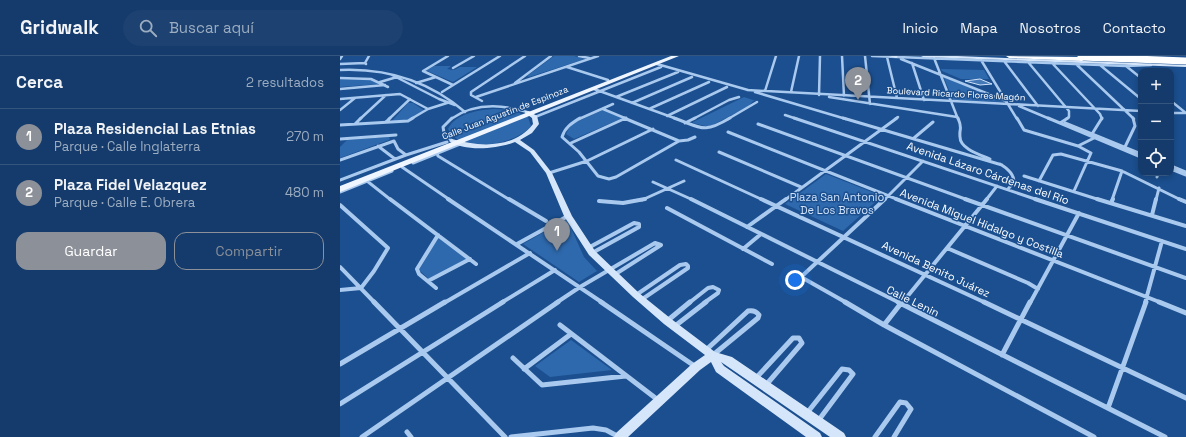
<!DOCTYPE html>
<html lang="es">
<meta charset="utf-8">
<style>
body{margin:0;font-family:"Space Grotesk",sans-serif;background:#1d4271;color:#f1f3f6}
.controls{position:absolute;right:12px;top:12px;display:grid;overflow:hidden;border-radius:8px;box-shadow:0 2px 6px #0003}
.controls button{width:36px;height:36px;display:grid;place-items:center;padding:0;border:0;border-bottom:1px solid #33557e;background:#143b6b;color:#f1f3f6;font:20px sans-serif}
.you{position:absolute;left:455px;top:224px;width:14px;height:14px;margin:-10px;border:3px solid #fff;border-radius:50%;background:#1a73e8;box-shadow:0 0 0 6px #1a73e833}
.badge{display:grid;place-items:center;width:26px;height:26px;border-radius:50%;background:#8c9099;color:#fff;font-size:13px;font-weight:700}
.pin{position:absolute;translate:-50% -33px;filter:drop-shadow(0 1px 2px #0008)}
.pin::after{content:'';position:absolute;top:21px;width:14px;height:12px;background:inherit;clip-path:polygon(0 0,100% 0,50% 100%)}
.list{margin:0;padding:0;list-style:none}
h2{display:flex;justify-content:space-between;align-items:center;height:52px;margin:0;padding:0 16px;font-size:17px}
h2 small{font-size:13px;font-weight:400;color:#9dadc1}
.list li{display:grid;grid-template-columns:26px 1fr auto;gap:12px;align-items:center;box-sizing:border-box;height:56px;padding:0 16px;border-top:1px solid #33557e}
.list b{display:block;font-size:15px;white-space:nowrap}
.list p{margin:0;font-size:13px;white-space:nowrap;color:#9dadc1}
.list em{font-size:13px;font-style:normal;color:#9dadc1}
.actions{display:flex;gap:8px;padding:12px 16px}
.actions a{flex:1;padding:9px 0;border:1px solid #8c9099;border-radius:12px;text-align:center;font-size:14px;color:#8c9099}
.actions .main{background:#8c9099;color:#fff}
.icon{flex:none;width:22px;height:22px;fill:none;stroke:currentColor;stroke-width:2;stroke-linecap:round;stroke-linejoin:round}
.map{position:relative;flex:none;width:846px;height:381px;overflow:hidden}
header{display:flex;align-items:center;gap:24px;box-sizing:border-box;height:56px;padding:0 20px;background:#143b6b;border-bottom:1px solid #33557e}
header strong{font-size:19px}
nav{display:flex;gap:22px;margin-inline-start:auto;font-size:14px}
.search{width:280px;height:36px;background:#1d4271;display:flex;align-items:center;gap:10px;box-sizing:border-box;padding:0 14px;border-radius:22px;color:#9dadc1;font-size:15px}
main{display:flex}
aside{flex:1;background:#143b6b}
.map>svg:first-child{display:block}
.green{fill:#2e69ad}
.building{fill:#4478b7;stroke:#cfe3fa}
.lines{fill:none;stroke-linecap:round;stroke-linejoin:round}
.street-far3{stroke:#a9c9ee;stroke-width:2.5}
.street-far2{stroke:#a9c9ee;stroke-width:3}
.street-far1{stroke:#a9c9ee;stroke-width:4}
.street{stroke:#a9c9ee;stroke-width:5}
.secondary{fill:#d6e6fa;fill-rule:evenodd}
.primary{fill:#f0f6ff;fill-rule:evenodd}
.highway{fill:#fff;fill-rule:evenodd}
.highway-bridge{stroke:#fff;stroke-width:7}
.labels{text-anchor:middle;stroke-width:3;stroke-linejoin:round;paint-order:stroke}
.far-street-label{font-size:9px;fill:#fff;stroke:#1b4f8f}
.street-label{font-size:11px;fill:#fff;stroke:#1b4f8f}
.park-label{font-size:11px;fill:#cfe3fa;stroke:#1b4f8f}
</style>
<header>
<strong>Gridwalk</strong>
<div class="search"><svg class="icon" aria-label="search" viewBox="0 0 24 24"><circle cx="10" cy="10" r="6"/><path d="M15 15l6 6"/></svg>Buscar aquí</div>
<nav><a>Inicio</a><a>Mapa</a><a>Nosotros</a><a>Contacto</a></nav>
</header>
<main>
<aside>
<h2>Cerca<small>2 resultados</small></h2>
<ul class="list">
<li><span class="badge">1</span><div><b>Plaza Residencial Las Etnias</b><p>Parque · Calle Inglaterra</p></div><em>270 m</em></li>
<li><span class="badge">2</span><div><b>Plaza Fidel Velazquez</b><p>Parque · Calle E. Obrera</p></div><em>480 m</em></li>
</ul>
<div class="actions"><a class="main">Guardar</a><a>Compartir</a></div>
</aside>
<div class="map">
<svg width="846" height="381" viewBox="0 0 846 381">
<rect width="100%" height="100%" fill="#1b4f8f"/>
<path class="green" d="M214 0H234L245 3 189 21 187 20Z
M94 10H111L107 13 114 14 120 11H137L113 26 85 14Z
M601 13 644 14 649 23H621L602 15Z
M0 22 32 24 40 28 0 31Z
M604 22H606L664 46 613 44Z
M404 41 416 45H413L409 50 369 71 353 67V66Z
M68 47H73L85 55 68 64 52 65Z
M154 53 173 54 188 61 191 70C176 89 120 99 108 73 116 57 139 54 154 53Z
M263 54 283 62 234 83 226 78 231 68Z
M49 81 50 83 49 84 0 102V91L7 84Z
M486 118 542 140 503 175 445 148Z
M227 163 244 201 257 215 239 226 183 188Z
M98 182 127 203 89 223 79 214Z
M231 284 272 314 210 321 195 310Z"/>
<path class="building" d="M640 23 652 28 640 29 625 25Z"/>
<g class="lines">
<path class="street-far3" d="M108 0 83 15 113 29
M239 0 249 2
M502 0 504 40
M525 0 530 48
M532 0 786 10 811 9
M547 1 557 42
M594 2 618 63
M0 3 2 0
M561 3 671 47
M641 4 677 63
M664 5 698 50
M688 6 729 55V61L726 63
M572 7 584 44
M712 7 760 58 762 63
M0 8 25 7
M26 8 25 7 29 0
M317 8 408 34
M736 8 794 63
M760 9 801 43
M786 10 801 22
M227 11 268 24
M113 12 134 0
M0 14C47 12 89 25 125 56
M52 19 99 43 115 49
M0 22 31 23 48 31
M40 26 57 21
M76 27 96 21
M175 27 211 0
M0 33 45 29
M254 33 337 63
M407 34 801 55
M425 35 436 0
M102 36 160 0
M415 36 506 63
M451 36 459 0
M479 39 480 0
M136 41 258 0
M276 41 338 16
M489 41 617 61
M0 43 60 38 88 53
M142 45 131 39V36L185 0
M831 45 846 57
M292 47 352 21
M679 50 710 63
M263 53 287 63
M309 53 369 26
M0 54 15 42
M831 57H846
M445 59 457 63
M327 60 387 31
M195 61 321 11
M20 63 46 39
M49 63 70 43
M71 63 88 53 107 47
M111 63C134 47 161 48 187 56
M239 63 273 48
M284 63 286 62
M353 63 389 44 399 41
M388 63 417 46
M555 63 558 61"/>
<path class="street-far2" d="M240 62C232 67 225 71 222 81L239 96 258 120 269 123 276 121 339 85
M284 62 339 85 348 84 355 81
M334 62C362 72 363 78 390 62
M454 62 698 144
M503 62 662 109
M618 62C623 74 619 71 620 81 620 93 641 99 650 103
M677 62 684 74 738 90 751 97 734 135
M708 62 801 101
M46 66 50 62
M345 67 355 62
M720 67 728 62
M725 67 801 98
M15 68 21 62
M418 68 628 144
M0 69 68 65 73 62
M388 76 559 144
M752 78 762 62
M574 82 593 66
M0 83 56 79
M54 85 58 93 66 99
M112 85 104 77 103 71 112 62
M231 87 286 62
M38 90 55 103
M738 90 754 82
M784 93 795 70 793 62
M379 96 461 131
M97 97 98 100 170 144
M0 104 54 85
M336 104 423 144
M73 107 120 88
M660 108C667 112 674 117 674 126L668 133
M831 110 846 116
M62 111 110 144
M831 113 846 119
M209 117 247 105 313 73
M684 120 760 144
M817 121 818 117
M0 124 66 99 107 86
M27 125 51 144
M699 125 713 99 721 98 782 115 841 144
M313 126 353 144
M0 136 52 115
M302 144 344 125
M445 144 557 62
M544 144 583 105
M646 144 657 130
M772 144 782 115
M816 144 819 132"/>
<path class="street-far1" d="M50 143 136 208
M108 143 263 247
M169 143 206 165
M351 143 560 247
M421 143 646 247
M556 143 822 247
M625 143 846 222
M695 143 846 193
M757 143 846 170
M839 143 846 146
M259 145 283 147 305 143
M771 147 773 143
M0 149 48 192 34 215 21 232 0 234
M327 152 432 208
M812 159 816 143
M407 171 446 143
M177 188 228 160
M248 192 294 167 299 168V171L252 197
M607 192 688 227 698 233
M403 193 421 178
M0 211 35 247
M88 225 130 203
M96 232 79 218 77 213 98 179
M296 239 340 209 346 208 348 210V212L301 244
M104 247 190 197
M161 247 215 214
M216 247 240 231 315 187 321 189 274 219
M349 247 368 232 373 231 379 234 378 237 364 247
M507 247 461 221 545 143
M562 247 647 143
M690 247 739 157
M805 247 822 185"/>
<path class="street" d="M34 246 165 381
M261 246 356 311
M505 246 544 269 754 381
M558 246 825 381
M644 246 846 342
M819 246 846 257
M327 265 350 246
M220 269 318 344
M544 269 562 246
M335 270 366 246
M366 294 408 255C413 254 416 255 419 259L418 262 373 299
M662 299 690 246
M173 302 202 329 286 320
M0 308 105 246
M184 313 231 278
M416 322 453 282H459L462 287 426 329
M0 348 163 246
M768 352 806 246
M467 357 502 313 509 314 513 318 478 365
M67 376 71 381
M22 381 218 246
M171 381 253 372 266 374 279 381
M535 381 560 346 566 347 571 353 554 381"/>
<path class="secondary" d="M549 0H557L558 1 556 2Z
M581 0H617L846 9V11L583 1Z
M185 55H189L197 60 199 68 192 77 180 84 194 94 212 117 232 160 255 195 299 237 330 262 375 296 392 301 504 377 506 381H490L381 306 384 310 480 377 482 381H466L376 316 371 306 360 314 288 381H274L276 377 352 308 365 299 324 268 293 241 249 199 224 160 206 117 190 96 175 86C158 93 124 96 109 85L112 83C139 91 174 93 193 68L192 62 185 57Z"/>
<path class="primary" d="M331 0H339L0 136V130Z"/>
<path class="highway" d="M666 0 742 1 745 3 742 5 669 2Z"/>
<path class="highway-bridge" d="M741 1 846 5"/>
</g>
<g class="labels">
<g class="far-street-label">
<text transform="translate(616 38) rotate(3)" y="3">Boulevard Ricardo Flores Magón</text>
<text transform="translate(165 57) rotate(-21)" y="3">Calle Juan Agustín de Espinoza</text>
</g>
<g class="street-label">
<text transform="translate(648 117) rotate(19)" y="4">Avenida Lázaro Cárdenas del Río</text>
<text transform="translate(642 167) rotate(21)" y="4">Avenida Miguel Hidalgo y Costilla</text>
<text transform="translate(596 213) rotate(25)" y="4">Avenida Benito Juárez</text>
<text transform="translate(573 245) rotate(26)" y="4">Calle Lenin</text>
</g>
<g class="park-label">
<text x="497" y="145">Plaza San Antonio<tspan x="497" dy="13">De Los Bravos</tspan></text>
</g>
</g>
</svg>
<div class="controls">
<button>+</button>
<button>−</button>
<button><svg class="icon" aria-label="locate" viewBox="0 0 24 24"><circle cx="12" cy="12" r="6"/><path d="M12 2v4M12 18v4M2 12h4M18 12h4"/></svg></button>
</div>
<div class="you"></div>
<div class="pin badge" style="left:217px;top:195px">1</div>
<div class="pin badge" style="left:518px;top:44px">2</div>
</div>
</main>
